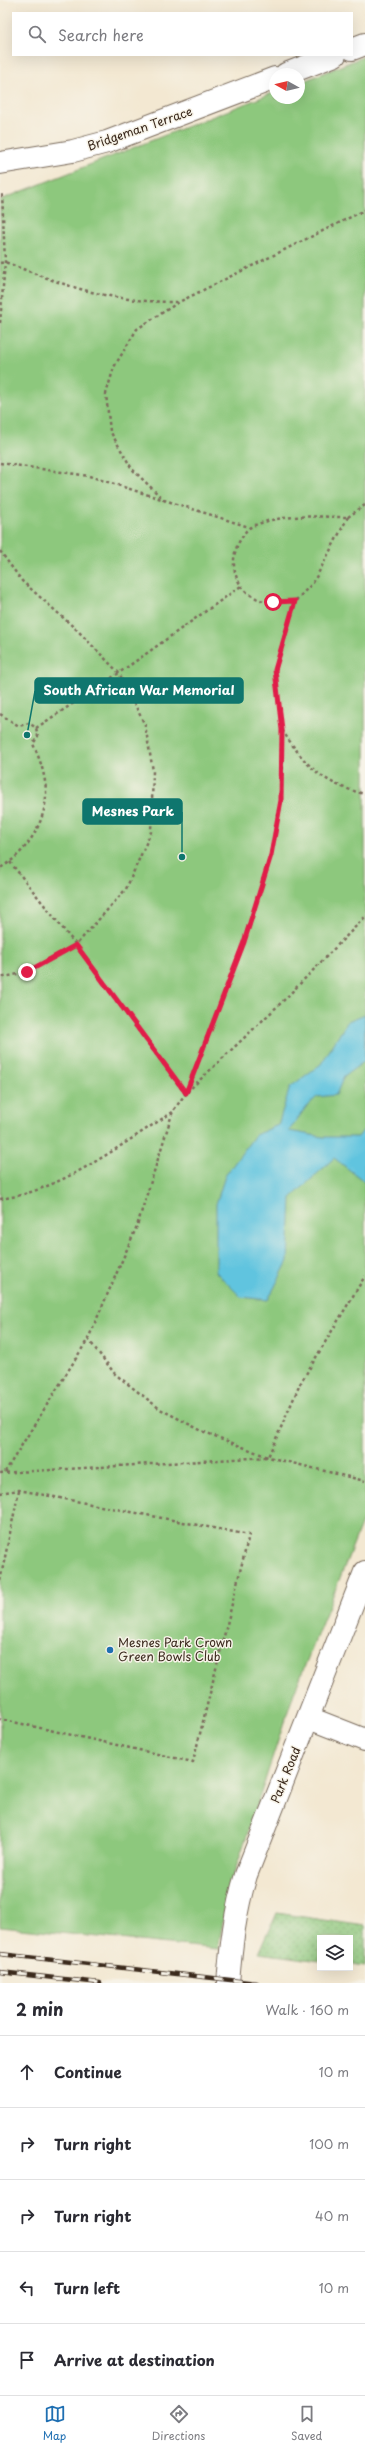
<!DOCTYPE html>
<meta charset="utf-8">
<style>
body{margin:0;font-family:"Playpen Sans",sans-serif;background:#f7f7f7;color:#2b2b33}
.controls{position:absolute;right:12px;bottom:12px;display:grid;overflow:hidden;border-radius:0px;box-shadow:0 4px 16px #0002}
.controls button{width:36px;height:36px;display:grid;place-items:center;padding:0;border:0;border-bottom:1px solid #e1e1e2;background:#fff;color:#2b2b33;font:20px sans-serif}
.compass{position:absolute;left:269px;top:68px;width:36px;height:36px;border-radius:50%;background:#fff;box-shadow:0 4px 16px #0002;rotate:278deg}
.stop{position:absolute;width:12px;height:12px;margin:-9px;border:3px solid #e11d48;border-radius:50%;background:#fff}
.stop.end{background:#e11d48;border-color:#fff;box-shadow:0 1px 4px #0008}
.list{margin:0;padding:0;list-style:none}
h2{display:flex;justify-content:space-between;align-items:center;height:52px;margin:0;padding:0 16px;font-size:17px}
h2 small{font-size:13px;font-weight:400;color:#7c7c81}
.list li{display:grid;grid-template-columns:26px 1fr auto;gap:12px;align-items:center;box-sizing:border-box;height:72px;padding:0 16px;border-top:1px solid #e1e1e2}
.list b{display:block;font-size:15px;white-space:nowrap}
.list em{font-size:13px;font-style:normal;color:#7c7c81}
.icon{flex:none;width:22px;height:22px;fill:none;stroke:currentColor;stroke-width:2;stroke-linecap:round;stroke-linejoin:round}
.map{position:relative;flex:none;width:365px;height:1983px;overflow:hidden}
.search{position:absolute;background:#fff;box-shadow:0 4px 16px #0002;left:12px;right:12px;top:12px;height:44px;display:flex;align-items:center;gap:10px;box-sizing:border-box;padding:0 14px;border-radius:0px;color:#7c7c81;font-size:15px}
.sheet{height:412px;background:#fff}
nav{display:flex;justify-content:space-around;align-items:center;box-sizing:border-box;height:56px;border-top:1px solid #e1e1e2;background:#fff;font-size:11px;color:#7c7c81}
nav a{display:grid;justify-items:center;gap:2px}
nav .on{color:#1f6fb2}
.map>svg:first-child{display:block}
.grass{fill:url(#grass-dots);stroke:#64794e}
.green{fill:#8dc87d;stroke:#64794e}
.water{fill:#61c4df;stroke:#4e777e}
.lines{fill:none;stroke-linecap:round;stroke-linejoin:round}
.street-casing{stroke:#7b6c5d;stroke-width:24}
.secondary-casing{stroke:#7b6c5d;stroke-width:24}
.path{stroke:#7b6c5d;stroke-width:2.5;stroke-dasharray:3 3;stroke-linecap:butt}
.street{stroke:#fff;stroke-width:22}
.secondary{stroke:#fff;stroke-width:22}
.rail-casing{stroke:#3b2a1e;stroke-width:4.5}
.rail{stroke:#f7f3e8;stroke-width:3;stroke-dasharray:9;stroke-linecap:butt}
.route{stroke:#e11d48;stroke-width:5}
.poi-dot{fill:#1f6fb2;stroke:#f7f3e8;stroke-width:1.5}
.labels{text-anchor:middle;stroke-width:3;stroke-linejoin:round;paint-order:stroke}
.street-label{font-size:12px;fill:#3b2a1e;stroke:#f7f3e8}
.poi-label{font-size:12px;fill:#3b2a1e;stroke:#f7f3e8;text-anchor:start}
.leader{fill:none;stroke:#0f766e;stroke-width:1.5}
.callout-dot{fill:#0f766e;stroke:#f7f3e8;stroke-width:1.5}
.callout{fill:#0f766e;stroke:#0f766e;stroke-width:1.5}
.callout-label{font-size:13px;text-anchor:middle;font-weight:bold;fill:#fff}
</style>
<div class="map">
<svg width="365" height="1983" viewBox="0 0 365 1983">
<defs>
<pattern id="grass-dots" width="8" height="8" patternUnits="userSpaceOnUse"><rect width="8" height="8" fill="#8dc87d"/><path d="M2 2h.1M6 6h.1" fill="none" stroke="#74a366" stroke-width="1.8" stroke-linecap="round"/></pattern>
</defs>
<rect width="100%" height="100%" fill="#f7f3e8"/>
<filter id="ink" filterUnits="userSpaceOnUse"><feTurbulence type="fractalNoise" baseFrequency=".025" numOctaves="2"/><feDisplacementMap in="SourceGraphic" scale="8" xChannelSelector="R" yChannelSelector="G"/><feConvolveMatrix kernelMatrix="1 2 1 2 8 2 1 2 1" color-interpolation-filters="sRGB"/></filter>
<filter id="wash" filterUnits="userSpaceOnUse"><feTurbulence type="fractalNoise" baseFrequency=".012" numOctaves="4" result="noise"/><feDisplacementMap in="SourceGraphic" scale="16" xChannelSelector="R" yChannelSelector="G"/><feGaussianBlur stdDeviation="0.9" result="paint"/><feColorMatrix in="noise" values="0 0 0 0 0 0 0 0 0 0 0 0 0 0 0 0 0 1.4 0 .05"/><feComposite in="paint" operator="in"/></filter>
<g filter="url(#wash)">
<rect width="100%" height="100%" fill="#f3e8d2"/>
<path class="grass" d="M277 1913 365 1926V1966L350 1964V1938H320V1961L259 1953Z"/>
<path class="green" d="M365 56V1515L294 1693 229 1889 218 1949 0 1927V200L275 92V98H299V83Z"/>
<path class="water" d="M365 1014V1061L344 1076 336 1095 317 1097 306 1107 289 1131 323 1137H358L365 1128V1182L334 1158 291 1198 288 1261 268 1300 241 1297 216 1272V1204L225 1176 255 1135 278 1125 290 1087 321 1064 348 1021Z"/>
</g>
<g filter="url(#ink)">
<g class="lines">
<defs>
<path id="street" d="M309 1718 365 1740"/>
<path id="secondary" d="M352 49 365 44
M286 74 335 55
M0 163 73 151 107 142 275 78
M228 1983C231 1946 235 1911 246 1875L365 1572"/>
</defs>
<use href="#street" class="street-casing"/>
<use href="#secondary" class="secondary-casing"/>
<path class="path" d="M0 263 5 262C68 287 109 302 177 302
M0 323 5 262 2 192
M0 463 89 476 249 527
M165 501 132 469 110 431 106 394 114 367 137 329 179 302 365 210
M348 517 313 583 295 601C283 602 267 604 256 598 231 586 228 555 243 536 245 532 248 528 251 527 280 513 317 517 348 517Z
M348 517 365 505
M0 551 22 581 78 631 119 673 145 725 153 771 151 832 126 889 76 945 27 972 0 978
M0 714 19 726 29 723 36 728 38 736 33 744C40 759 45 774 46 791 47 821 26 854 0 868
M36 728 119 673 241 586
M282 730C306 766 322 784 365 794
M10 862 76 945 185 1093
M187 1092 284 1000 365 917
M0 1199C62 1191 121 1144 173 1112
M88 1339 115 1374 160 1409 202 1431 268 1457 365 1481
M5 1472 88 1339 137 1226 173 1111 186 1093 244 942 271 855 281 800 282 730 275 670 295 601
M0 1473 268 1457 300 1384 365 1276
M0 1493 19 1490 249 1535 193 1762 0 1719
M0 1581 19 1490"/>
<use href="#street" class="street"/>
<use href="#secondary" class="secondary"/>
<defs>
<path id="rail" d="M0 1954 257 1983
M0 1972 100 1983"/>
</defs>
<use href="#rail" class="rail-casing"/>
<use href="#rail" class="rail"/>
</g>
</g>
<g class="lines" filter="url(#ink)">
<path class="route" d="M27 972 76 945 186 1093 244 942 271 855 281 800 282 730 275 670 295 601 273 602"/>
</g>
<circle class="poi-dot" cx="110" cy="1650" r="4"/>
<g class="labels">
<g class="street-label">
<text transform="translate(140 129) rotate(-19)" y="4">Bridgeman Terrace</text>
<text transform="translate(286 1775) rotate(-68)" y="4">Park Road</text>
</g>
<g class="poi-label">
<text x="118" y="1647">Mesnes Park Crown<tspan x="118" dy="14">Green Bowls Club</tspan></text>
</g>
</g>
<path class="leader" d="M27 735L35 691M182 857L182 812"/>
<g class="callout-dot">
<circle cx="27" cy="735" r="4"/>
<circle cx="182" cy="857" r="4"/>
</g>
<g class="callout">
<rect x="35" y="678" width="208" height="25" rx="4"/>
<rect x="83" y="799" width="99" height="25" rx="4"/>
</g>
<g class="callout-label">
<text x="139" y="695">South African War Memorial</text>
<text x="133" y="816">Mesnes Park</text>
</g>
</svg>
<div class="controls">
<button><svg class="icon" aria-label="layers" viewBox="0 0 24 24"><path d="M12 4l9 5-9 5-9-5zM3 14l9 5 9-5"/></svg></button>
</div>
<svg class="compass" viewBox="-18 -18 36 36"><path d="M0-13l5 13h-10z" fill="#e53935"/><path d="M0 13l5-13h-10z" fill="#7c7c81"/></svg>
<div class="stop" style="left:273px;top:602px"></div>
<div class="stop end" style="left:27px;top:972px"></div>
<div class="search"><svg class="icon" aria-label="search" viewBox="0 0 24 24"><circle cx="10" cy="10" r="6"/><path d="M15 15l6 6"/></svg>Search here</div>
</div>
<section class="sheet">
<h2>2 min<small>Walk · 160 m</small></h2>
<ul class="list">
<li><svg class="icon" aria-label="ahead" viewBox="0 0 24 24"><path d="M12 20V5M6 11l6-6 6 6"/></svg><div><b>Continue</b></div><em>10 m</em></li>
<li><svg class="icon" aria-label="right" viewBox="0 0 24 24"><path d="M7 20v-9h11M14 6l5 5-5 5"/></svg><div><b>Turn right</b></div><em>100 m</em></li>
<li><svg class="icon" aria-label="right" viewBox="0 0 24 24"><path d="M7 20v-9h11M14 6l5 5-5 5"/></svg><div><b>Turn right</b></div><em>40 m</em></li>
<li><svg class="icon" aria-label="left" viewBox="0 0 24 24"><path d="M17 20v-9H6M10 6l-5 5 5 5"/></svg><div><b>Turn left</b></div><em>10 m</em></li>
<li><svg class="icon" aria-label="arrive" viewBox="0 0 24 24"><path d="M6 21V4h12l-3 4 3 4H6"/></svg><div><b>Arrive at destination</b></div></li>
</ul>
</section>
<nav>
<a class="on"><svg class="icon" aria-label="map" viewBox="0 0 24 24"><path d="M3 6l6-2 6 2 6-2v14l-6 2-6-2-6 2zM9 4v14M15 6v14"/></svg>Map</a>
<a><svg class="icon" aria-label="directions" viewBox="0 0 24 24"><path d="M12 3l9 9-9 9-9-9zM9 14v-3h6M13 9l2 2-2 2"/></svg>Directions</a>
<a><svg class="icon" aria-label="saved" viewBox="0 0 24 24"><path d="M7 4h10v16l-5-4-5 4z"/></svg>Saved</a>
</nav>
